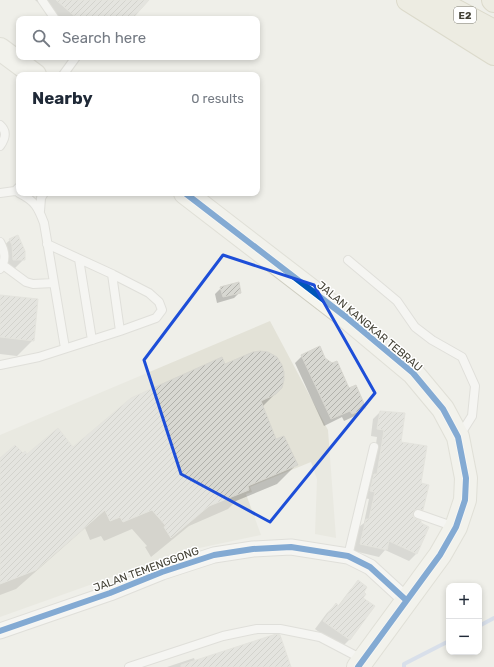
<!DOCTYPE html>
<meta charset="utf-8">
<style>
body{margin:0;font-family:Rubik,sans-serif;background:#f2f2f3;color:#1f2937}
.controls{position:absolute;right:12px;bottom:12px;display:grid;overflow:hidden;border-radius:8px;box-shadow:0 2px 6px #0003}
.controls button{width:36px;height:36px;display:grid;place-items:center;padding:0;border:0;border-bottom:1px solid #e0e1e3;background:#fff;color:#1f2937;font:20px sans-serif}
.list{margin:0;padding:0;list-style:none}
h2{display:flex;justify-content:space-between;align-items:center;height:52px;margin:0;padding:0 16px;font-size:17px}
h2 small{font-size:13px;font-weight:400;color:#747a83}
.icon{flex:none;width:22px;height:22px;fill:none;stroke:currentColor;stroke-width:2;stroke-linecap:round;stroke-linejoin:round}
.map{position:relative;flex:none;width:494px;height:667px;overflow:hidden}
.search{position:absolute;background:#fff;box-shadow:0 2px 6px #0003;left:16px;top:16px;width:244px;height:44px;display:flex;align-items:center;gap:10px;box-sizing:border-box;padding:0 14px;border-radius:8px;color:#747a83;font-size:15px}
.panel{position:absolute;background:#fff;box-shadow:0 2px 6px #0003;left:16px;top:72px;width:244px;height:124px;border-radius:8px}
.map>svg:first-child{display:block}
.residential{fill:#e3e2d7}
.shadow{fill:#0003}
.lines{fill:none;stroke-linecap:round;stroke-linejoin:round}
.stream{stroke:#bdcdea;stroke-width:4}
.building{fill:url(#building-hatch);stroke:#d7d6cf}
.lane-casing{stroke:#cdccc7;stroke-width:10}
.street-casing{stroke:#cdccc7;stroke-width:17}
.secondary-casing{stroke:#cecdc0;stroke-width:24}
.highway-casing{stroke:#c5c1a6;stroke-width:24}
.lane{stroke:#fdfdfc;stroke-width:8}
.street{stroke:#fdfdfc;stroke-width:15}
.secondary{stroke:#f5f5ef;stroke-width:22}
.highway{stroke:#eae8da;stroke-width:22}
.cycleway-casing{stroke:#fff;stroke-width:8}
.cycleway{stroke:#0057b8;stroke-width:6}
.marked{fill:none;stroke:#1d4ed8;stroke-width:3;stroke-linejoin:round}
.labels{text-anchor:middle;stroke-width:3;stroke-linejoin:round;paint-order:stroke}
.shield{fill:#fff;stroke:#7c7b72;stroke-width:1}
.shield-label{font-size:10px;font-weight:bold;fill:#444236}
.street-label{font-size:11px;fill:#444236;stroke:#fff}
</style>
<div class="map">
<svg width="494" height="667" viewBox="0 0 494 667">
<defs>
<pattern id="building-hatch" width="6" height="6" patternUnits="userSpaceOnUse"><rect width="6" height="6" fill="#d8d8d2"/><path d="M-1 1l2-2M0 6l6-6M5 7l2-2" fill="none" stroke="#b1b1ab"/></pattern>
</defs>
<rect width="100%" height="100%" fill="#efefe9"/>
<path class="residential" d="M270 321 328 430 336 538 315 534 317 479 311 462 250 487 252 492 246 494 261 535 185 551 0 617V435Z"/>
<path class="shadow" d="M35 0H148L131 19H57Z
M18 236 24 259 15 268H4L0 249 10 240Z
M221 288 240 292 234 298 217 303 215 294Z
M0 296 33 340 17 356 0 354Z
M302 356 324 358 365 407 357 415 344 421 342 417 324 426 295 363Z
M225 366 281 388 262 407 276 441 296 465 277 484 236 501 228 509 189 526 151 557 145 547 147 546 132 529 104 541 101 536 90 540 85 528 16 589 0 595V459L23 454 27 455 73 449Z
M380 412 400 442 420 484 423 510 415 517 412 516 416 554 409 561 385 550 379 557 354 551 359 527 364 523 369 499 364 498 367 482 371 478 377 437 371 436 373 419Z
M358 582 362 592V598L374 607 349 640 341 648 315 629 327 613 336 604 338 606 350 590Z
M194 658 195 661 290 667H167Z"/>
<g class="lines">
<path class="stream" d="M479 626 494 618
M404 667V664L449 641"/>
</g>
<path class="building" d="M56 0H149L132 19H78Z
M18 235 25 251V260H13L12 245 9 239Z
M239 282 241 293 223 297 220 287Z
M0 295 38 299 34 341 0 337Z
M320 346 325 358 332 363 337 361 349 388 356 385 366 408 352 414 350 411 331 419 301 355Z
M260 351 268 352 277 357 282 365 284 372V380L282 388 276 394 261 401 276 439 284 436 298 465 248 486 249 490 209 506 171 538 164 527 166 526 152 510 123 522 120 517 110 521 105 510 36 570 0 584V458L15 445 23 453 25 451 27 454 58 428 73 447 131 398 222 357 225 364 253 352Z
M380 411 405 413 401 442 427 446 421 483 429 485 423 510 417 509 414 510 413 515 414 518 421 521V523L429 527 417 554 389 541 387 550 360 544 366 519H369L375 492 370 491 374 474H377L384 430 377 429Z
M358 580 367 587 364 592 366 594 363 598 375 606 350 640 323 621 336 603 339 606Z
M276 634 280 635 291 667H181V665Z"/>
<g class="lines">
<defs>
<path id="lane" d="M42 0 55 19
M63 75 76 57
M0 125C8 132 5 139 0 146
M0 193 15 191 19 187
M19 193C35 201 38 207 44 223L65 348
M40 211 41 198 44 193
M0 242C5 251 7 260 0 269
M79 259 92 340
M348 260 397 301 415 327 432 340 462 357 475 386 472 416 460 435
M3 265 26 282 33 284 54 283
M112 274 120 331
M0 365 39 357 120 331 156 318 162 310 159 302 149 293 112 274 47 244
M418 514 455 527
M348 556 374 447
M129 667 223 636 257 629H280L320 637 362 659"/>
<path id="street" d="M0 631 110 593 162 572 214 555 253 549 291 547 348 556 370 567 406 600"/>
<path id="secondary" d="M0 49 35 75
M185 193 346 317 413 373 443 409 458 437 466 478 465 500 456 527 440 555 358 667"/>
<path id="highway" d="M408 0 494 54
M436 0 494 31
M493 0 494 1"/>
</defs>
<use href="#lane" class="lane-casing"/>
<use href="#street" class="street-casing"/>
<use href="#secondary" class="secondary-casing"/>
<use href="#highway" class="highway-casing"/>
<use href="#lane" class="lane"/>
<use href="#street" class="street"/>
<use href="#secondary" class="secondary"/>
<use href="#highway" class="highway"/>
<defs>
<path id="cycleway" d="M185 193 346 317 413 373 443 409 458 437 466 478 465 500 456 527 440 555 358 667
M0 631 110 593 162 572 214 555 253 549 291 547 348 556 370 567 406 600"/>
</defs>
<use href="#cycleway" class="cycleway-casing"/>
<use href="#cycleway" class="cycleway"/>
</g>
<path d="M0 0H494V667H0ZM223 255 314 285 375 393 270 522 181 474 144 360Z" fill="#efefe9" fill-opacity=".55" fill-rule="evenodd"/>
<path class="marked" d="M223 255 314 285 375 393 270 522 181 474 144 360Z"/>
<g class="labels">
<rect class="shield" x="454" y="7" width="22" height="16" rx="3"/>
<g class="shield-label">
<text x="465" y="19">E2</text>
</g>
<g class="street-label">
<text transform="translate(370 326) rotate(40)" y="4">JALAN KANGKAR TEBRAU</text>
<text transform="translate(146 569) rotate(-20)" y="4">JALAN TEMENGGONG</text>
</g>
</g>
</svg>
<div class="controls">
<button>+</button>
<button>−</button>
</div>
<div class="search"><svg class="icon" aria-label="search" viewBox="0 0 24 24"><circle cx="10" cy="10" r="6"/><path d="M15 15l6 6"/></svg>Search here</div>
<section class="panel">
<h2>Nearby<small>0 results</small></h2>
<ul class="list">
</ul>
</section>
</div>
